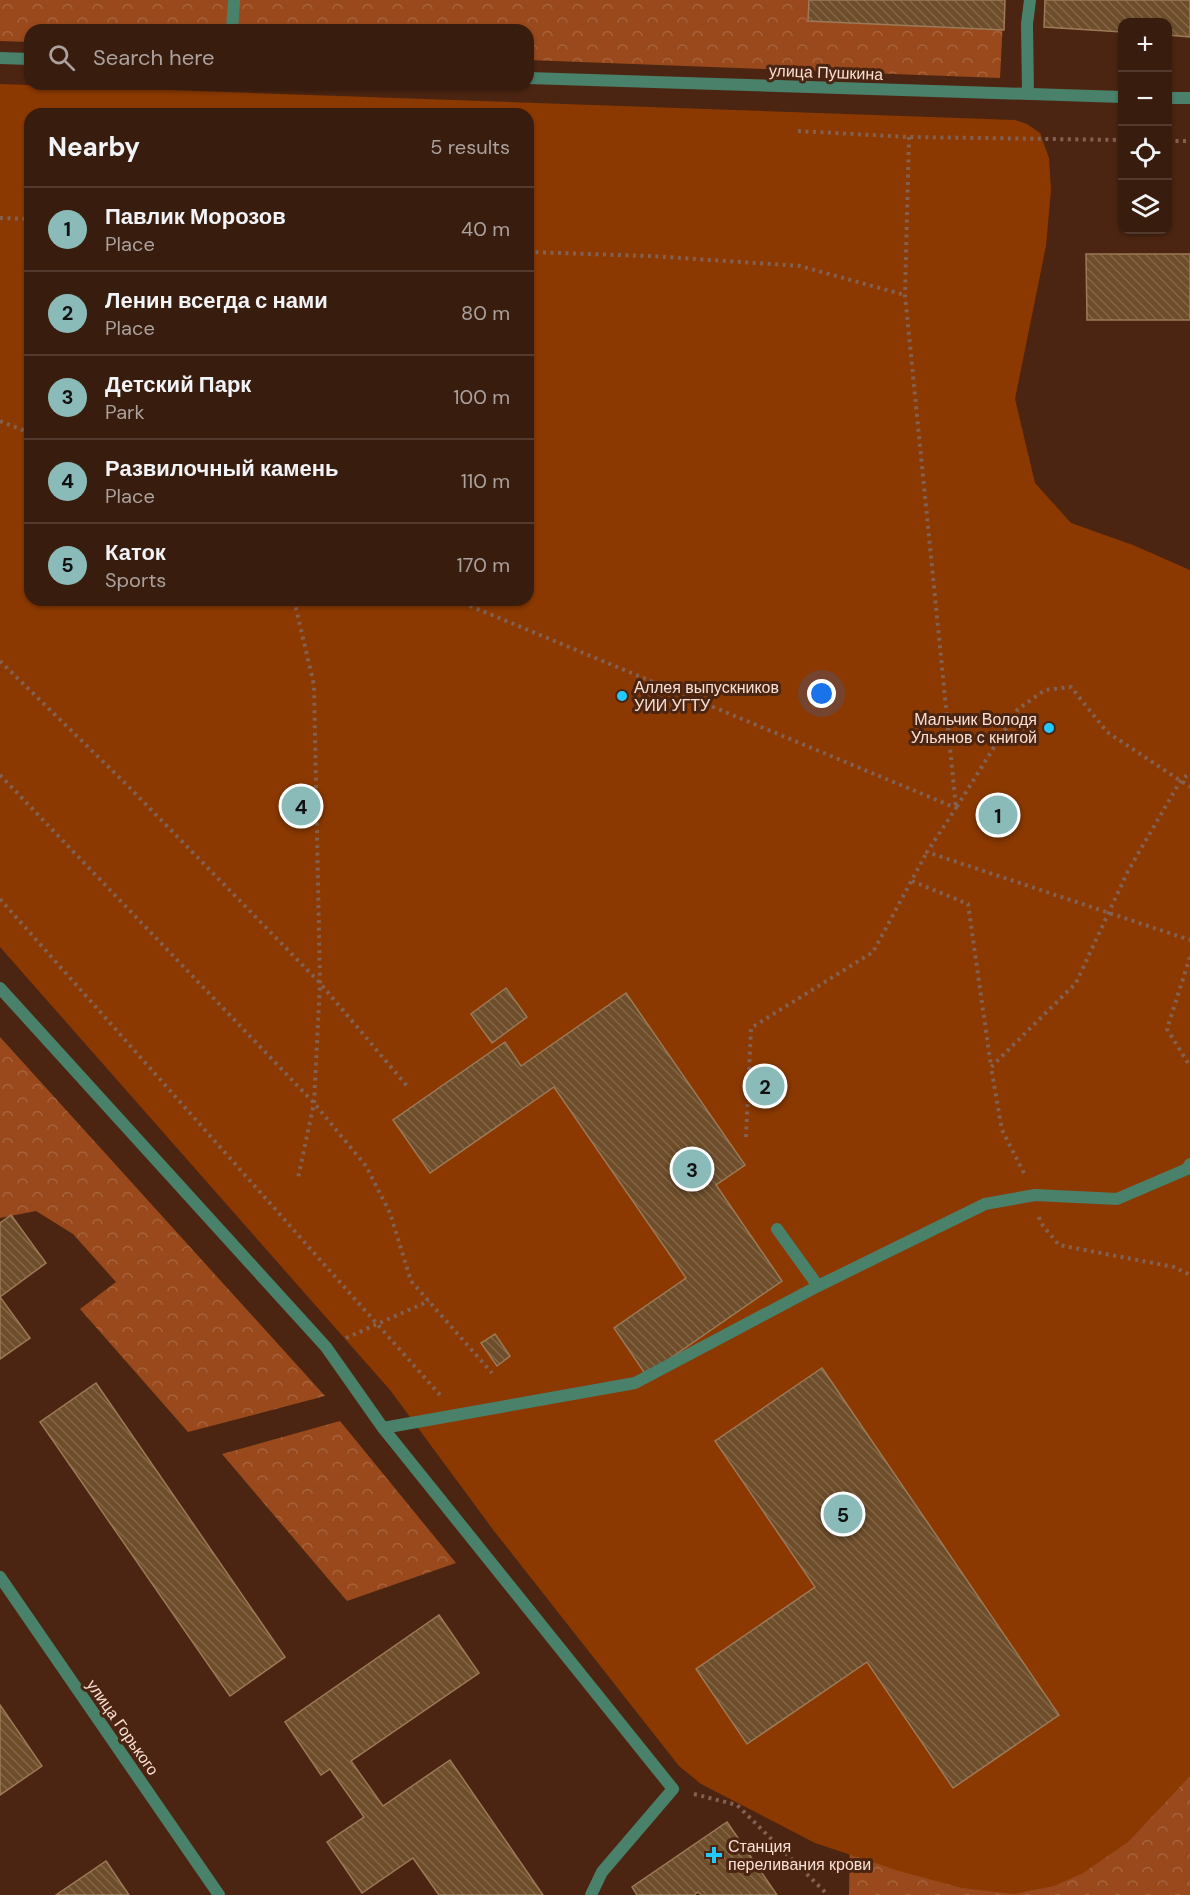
<!DOCTYPE html>
<meta charset="utf-8">
<style>
body{margin:0;font-family:"DM Sans",sans-serif;background:#3f2516;color:#f1f3f6}
.controls{position:absolute;right:18px;top:18px;display:grid;overflow:hidden;border-radius:12px;box-shadow:0 2px 4px #0004}
.controls button{width:54px;height:54px;display:grid;place-items:center;padding:0;border:0;border-bottom:2px solid #523a2e;background:#381c0d;color:#f1f3f6;font:30px sans-serif}
.you{position:absolute;left:822px;top:694px;width:21px;height:21px;margin:-15px;border:4px solid #fff;border-radius:50%;background:#1a73e8;box-shadow:0 0 0 9px #1a73e833}
.badge{display:grid;place-items:center;width:39px;height:39px;border-radius:50%;background:#8bbbb9;color:#111;font-size:20px;font-weight:700}
.pin{position:absolute;translate:-50% -50%;border:3px solid #fff;box-shadow:0 2px 6px #0006}
.list{margin:0;padding:0;list-style:none}
h2{display:flex;justify-content:space-between;align-items:center;height:78px;margin:0;padding:0 24px;font-size:26px}
h2 small{font-size:20px;font-weight:400;color:#aba19d}
.list li{display:grid;grid-template-columns:39px 1fr auto;gap:18px;align-items:center;box-sizing:border-box;height:84px;padding:0 24px;border-top:2px solid #523a2e}
.list b{display:block;font-size:22px;white-space:nowrap}
.list p{margin:0;font-size:20px;white-space:nowrap;color:#aba19d}
.list em{font-size:20px;font-style:normal;color:#aba19d}
.icon{flex:none;width:33px;height:33px;fill:none;stroke:currentColor;stroke-width:2;stroke-linecap:round;stroke-linejoin:round}
.map{position:relative;flex:none;width:1190px;height:1895px;overflow:hidden}
.search{position:absolute;background:#381c0d;box-shadow:0 2px 4px #0004;left:24px;top:24px;width:510px;height:66px;display:flex;align-items:center;gap:15px;box-sizing:border-box;padding:0 21px;border-radius:18px;color:#aba19d;font-size:22px}
.panel{position:absolute;background:#381c0d;box-shadow:0 2px 4px #0004;left:24px;top:108px;width:510px;height:498px;border-radius:18px}
.map>svg:first-child{display:block}
.forest{fill:url(#forest-crowns)}
.park{fill:#8b3900;fill-rule:evenodd}
.building{fill:url(#building-back-hatch);stroke:#9d7a57;stroke-width:1.5}
.lines{fill:none;stroke-linecap:round;stroke-linejoin:round}
.path{stroke:#83604f;stroke-width:4;stroke-dasharray:3 4.5;stroke-linecap:butt}
.service{stroke:#4a816b;stroke-width:12}
.minor{stroke:#4a816b;stroke-width:12}
.poi-dot{fill:#23c9fe;stroke:#4b2511;stroke-width:2}
.labels{text-anchor:middle;stroke-width:6;stroke-linejoin:round;paint-order:stroke}
.street-label{font-size:16px;fill:#fae0d4;stroke:#4b2511}
.poi-label{font-size:16px;fill:#fae0d4;stroke:#4b2511;text-anchor:start}
</style>
<div class="map">
<svg width="1190" height="1895" viewBox="0 0 1190 1895">
<defs>
<pattern id="forest-crowns" width="20" height="18" patternUnits="userSpaceOnUse" patternTransform="scale(1.5)"><rect width="20" height="18" fill="#99491c"/><path d="M2 6a3 3 0 1 1 6 0M12 15a3 3 0 1 1 6 0" fill="none" stroke="#a8633c"/></pattern>
<pattern id="building-back-hatch" width="6" height="6" patternUnits="userSpaceOnUse" patternTransform="scale(1.5)"><rect width="6" height="6" fill="#6d4d2a"/><path d="M-1 5l2 2M0 0l6 6M5-1l2 2" fill="none" stroke="#836648"/></pattern>
</defs>
<rect width="100%" height="100%" fill="#4b2511"/>
<path class="forest" d="M0 0H1004L1000 78 528 60V30H30V42L0 41Z
M0 1037 325 1396 188 1432 80 1309 116 1282 73 1234 36 1211 0 1218Z
M340 1421 456 1563 347 1601 222 1454Z
M1190 1524V1895H849L850 1837Z"/>
<path class="park" d="M0 84 1015 120 1027 124 1040 133 1049 158 1051 190 1046 246 1015 399 1035 483 1071 523 1133 545 1190 570V1776L1128 1842 1083 1873 1054 1886 1014 1894 962 1888 899 1871 815 1843 701 1784 679 1766 494 1531 390 1390 0 947ZM30 114H528V600H30Z"/>
<path class="building" d="M809 0H1005L1004 30 808 21Z
M1045 0H1190V37L1168 35V22H1122V32L1044 27Z
M1086 254H1190V320H1087Z
M506 988 527 1017 492 1043 471 1014Z
M626 993 745 1165 716 1185 782 1281 646 1375 614 1328 686 1278 554 1087 430 1173 393 1120 505 1042 521 1066Z
M11 1215 46 1263 0 1297 30 1338 0 1359V1223Z
M495 1334 510 1356 497 1366 481 1343Z
M822 1368 1059 1715 953 1788 867 1662 747 1744 696 1669 815 1587 715 1441Z
M96 1383 285 1657 230 1696 40 1422Z
M439 1615 479 1673 351 1761 383 1806 450 1760 543 1895H439L413 1858 362 1893 327 1842 364 1817 330 1769 321 1775 285 1722Z
M0 1705 42 1766 0 1795Z
M727 1822 777 1895H701L698 1892 694 1895H637L632 1887Z
M106 1861 129 1895H56Z"/>
<g class="lines">
<path class="path" d="M798 131 909 137 1122 140
M909 137 905 295 956 808 1018 709 1045 690 1071 687 1107 732 1190 787
M1168 141H1190
M0 218 30 219
M528 252 650 256 800 266 905 295
M0 421 30 433
M294 600 314 685 320 983 314 1103 298 1178
M456 600 956 808 927 852 1190 940
M0 661 128 786 320 983 407 1086
M0 775 314 1103 366 1166 390 1213 411 1281 492 1373
M912 881 968 904 991 1066
M0 899 441 1396
M1190 957 1167 1029 1188 1063H1190
M746 1137 751 1028 873 952 927 852
M1024 1173 1002 1130 991 1067 1076 983 1128 871 1181 780 1190 773
M1039 1217 1040 1222 1059 1245 1174 1267 1190 1275
M346 1338 429 1301
M694 1794 737 1805 828 1895"/>
<path class="service" d="M232 30 234 0
M1028 94 1027 24 1030 0
M0 988 326 1347 383 1428 673 1789 602 1872 591 1895
M777 1229 818 1286
M383 1428 635 1383 818 1286 985 1204 1035 1195 1117 1199 1187 1169 1190 1164"/>
<path class="minor" d="M0 58 30 59
M528 78 1122 97
M1168 98H1190
M0 1577 219 1895"/>
</g>
<g class="poi-dot">
<circle cx="622" cy="696" r="6"/>
<circle cx="1049" cy="728" r="6"/>
<path d="M711 1846h6v6h6v6h-6v6h-6v-6h-6v-6h6z"/>
</g>
<g class="labels">
<g class="street-label">
<text transform="translate(826 72) rotate(2)" y="6">улица Пушкина</text>
<text transform="translate(123 1727) rotate(55)" y="6">улица Горького</text>
</g>
<g class="poi-label">
<text x="634" y="693">Аллея выпускников<tspan x="634" dy="18">УИИ УГТУ</tspan></text>
<text x="1037" y="725" text-anchor="end">Мальчик Володя<tspan x="1037" dy="18">Ульянов с книгой</tspan></text>
<text x="728" y="1852">Станция<tspan x="728" dy="18">переливания крови</tspan></text>
</g>
</g>
</svg>
<div class="controls">
<button>+</button>
<button>−</button>
<button><svg class="icon" aria-label="locate" viewBox="0 0 24 24"><circle cx="12" cy="12" r="6"/><path d="M12 2v4M12 18v4M2 12h4M18 12h4"/></svg></button>
<button><svg class="icon" aria-label="layers" viewBox="0 0 24 24"><path d="M12 4l9 5-9 5-9-5zM3 14l9 5 9-5"/></svg></button>
</div>
<div class="you"></div>
<div class="pin badge" style="left:998px;top:815px">1</div>
<div class="pin badge" style="left:765px;top:1086px">2</div>
<div class="pin badge" style="left:692px;top:1169px">3</div>
<div class="pin badge" style="left:301px;top:806px">4</div>
<div class="pin badge" style="left:843px;top:1514px">5</div>
<div class="search"><svg class="icon" aria-label="search" viewBox="0 0 24 24"><circle cx="10" cy="10" r="6"/><path d="M15 15l6 6"/></svg>Search here</div>
<section class="panel">
<h2>Nearby<small>5 results</small></h2>
<ul class="list">
<li><span class="badge">1</span><div><b>Павлик Морозов</b><p>Place</p></div><em>40 m</em></li>
<li><span class="badge">2</span><div><b>Ленин всегда с нами</b><p>Place</p></div><em>80 m</em></li>
<li><span class="badge">3</span><div><b>Детский Парк</b><p>Park</p></div><em>100 m</em></li>
<li><span class="badge">4</span><div><b>Развилочный камень</b><p>Place</p></div><em>110 m</em></li>
<li><span class="badge">5</span><div><b>Каток</b><p>Sports</p></div><em>170 m</em></li>
</ul>
</section>
</div>
